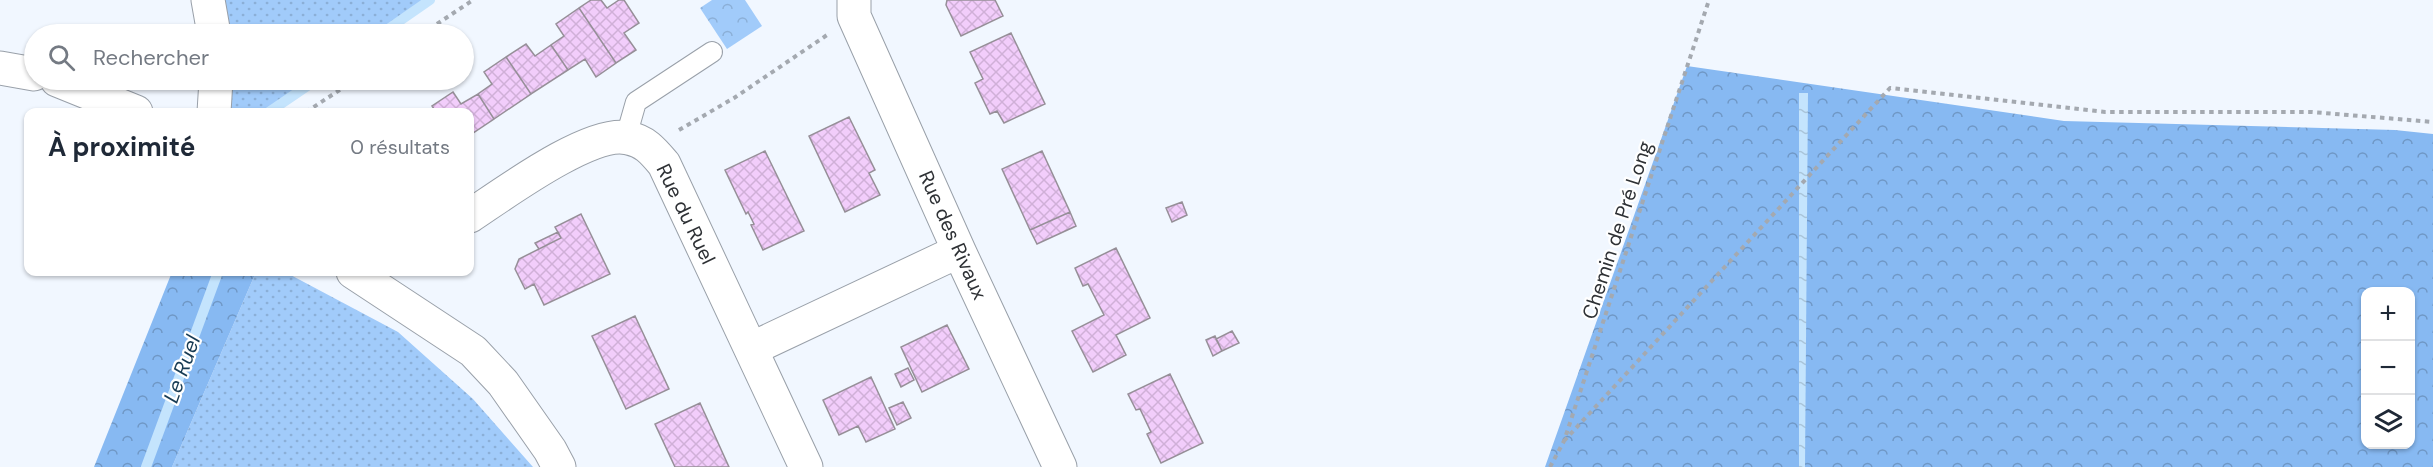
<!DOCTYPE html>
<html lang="fr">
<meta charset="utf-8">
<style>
body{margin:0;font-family:"DM Sans",sans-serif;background:#f6f6f7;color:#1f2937}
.controls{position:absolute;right:18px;bottom:18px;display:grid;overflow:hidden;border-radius:12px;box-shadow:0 2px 4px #0004}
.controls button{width:54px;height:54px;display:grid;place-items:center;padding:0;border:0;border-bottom:2px solid #e0e1e3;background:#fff;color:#1f2937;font:30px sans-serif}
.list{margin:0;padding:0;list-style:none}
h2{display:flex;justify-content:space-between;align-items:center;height:78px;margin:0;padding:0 24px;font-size:26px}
h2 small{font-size:20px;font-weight:400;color:#747a83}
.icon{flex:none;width:33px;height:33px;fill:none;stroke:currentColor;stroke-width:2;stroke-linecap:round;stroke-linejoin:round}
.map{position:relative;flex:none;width:2433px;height:467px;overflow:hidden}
.search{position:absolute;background:#fff;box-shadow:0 2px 4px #0004;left:24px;top:24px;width:450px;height:66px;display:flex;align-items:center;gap:15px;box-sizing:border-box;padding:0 21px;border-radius:33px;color:#747a83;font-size:22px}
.panel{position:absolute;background:#fff;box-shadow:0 2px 4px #0004;left:24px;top:108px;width:450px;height:168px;border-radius:12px}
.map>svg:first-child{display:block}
.grass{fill:url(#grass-dots)}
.forest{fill:url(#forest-crowns);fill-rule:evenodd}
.park{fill:url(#park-crowns)}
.water{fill:url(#water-ripples)}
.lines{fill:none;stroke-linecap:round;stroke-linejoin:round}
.stream{stroke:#c4e4fd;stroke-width:10}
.building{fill:url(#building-cross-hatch);stroke:#968f98;stroke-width:1.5}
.lane-casing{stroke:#99a0a9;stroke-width:22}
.street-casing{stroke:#99a0a9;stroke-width:35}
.path{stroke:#a4a9b0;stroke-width:4;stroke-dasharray:4.5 4.5;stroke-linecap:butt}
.lane{stroke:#fff;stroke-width:20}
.street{stroke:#fff;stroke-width:33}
.labels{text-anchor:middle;stroke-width:4.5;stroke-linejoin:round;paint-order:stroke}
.street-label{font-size:20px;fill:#2e3135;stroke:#fff}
.water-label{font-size:21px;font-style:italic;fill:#173b54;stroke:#fff}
</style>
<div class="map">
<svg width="2433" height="467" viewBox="0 0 2433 467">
<defs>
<pattern id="grass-dots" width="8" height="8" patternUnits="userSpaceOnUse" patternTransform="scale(1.5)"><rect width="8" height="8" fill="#a1cbfa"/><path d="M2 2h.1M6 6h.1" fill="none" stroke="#8bafd7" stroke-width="1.8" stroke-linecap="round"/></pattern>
<pattern id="forest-crowns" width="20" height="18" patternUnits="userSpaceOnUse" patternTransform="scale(1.5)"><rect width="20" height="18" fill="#87b9f2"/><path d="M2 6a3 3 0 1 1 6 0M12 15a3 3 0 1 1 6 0" fill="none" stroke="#6f97c5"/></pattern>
<pattern id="park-crowns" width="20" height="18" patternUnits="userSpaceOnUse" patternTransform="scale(1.5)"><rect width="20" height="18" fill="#a1cbfa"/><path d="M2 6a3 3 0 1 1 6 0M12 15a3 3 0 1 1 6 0" fill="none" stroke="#8bafd7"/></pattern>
<pattern id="water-ripples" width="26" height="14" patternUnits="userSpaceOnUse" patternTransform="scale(1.5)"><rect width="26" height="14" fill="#c4e4fd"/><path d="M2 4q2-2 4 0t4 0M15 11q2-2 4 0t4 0" fill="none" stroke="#a9c4d9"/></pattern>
<pattern id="building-cross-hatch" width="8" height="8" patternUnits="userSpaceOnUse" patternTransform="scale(1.5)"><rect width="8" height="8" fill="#f2cdfb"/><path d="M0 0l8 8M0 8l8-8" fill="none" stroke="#d0b0d8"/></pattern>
</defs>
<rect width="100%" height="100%" fill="#f1f7ff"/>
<path class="grass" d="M208 0H430L381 34H214Z
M216 80H316L269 112H220Z
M256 272H285L398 332 473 399 533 467H172Z"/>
<path class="forest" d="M1687 66 2064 121 2395 130 2433 134V467H1545ZM2366 292H2410V444H2366Z
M172 272H256L172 467H94Z"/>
<path class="park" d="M712 0H745L762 26 727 49 700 8Z"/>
<path class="water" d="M1799 93H1808L1805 467H1799Z"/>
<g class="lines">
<path class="stream" d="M381 34 430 0
M269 112 316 80
M146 467 218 272"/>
</g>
<path class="building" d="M591 0H601L607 8 619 0H624L639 23 624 33 636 50 616 63 579 8Z
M947 0H995L1003 16 961 36 946 5Z
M579 8 616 63 596 77 585 59 568 70 551 45 564 36 556 24Z
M1011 33 1045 104 1004 123 997 111 990 114 975 83 983 79 970 52Z
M526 44 535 56 551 45 568 70 531 94 506 57Z
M506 57 531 94 494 119 478 94 492 84 484 72Z
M453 92 461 104 478 94 494 119 470 135V112H436L432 106Z
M849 117 875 170 869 173 880 195 845 212 809 136Z
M765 151 804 231 763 250 751 225 754 224 748 212 746 214 725 170Z
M1042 151 1070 212 1030 230 1002 169Z
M1182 202 1187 215 1172 222 1166 208Z
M1070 212 1076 226 1037 244 1030 230Z
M581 214 610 274 544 305 534 284 525 289 515 269 519 259 561 238 555 227Z
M558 232 561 238 539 249 535 243Z
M1116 248 1150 318 1116 335 1126 355 1093 372 1072 331 1104 315 1088 284 1083 286 1075 268Z
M635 316 669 389 626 409 592 336Z
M947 325 969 369 922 392 901 347Z
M1232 331 1239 343 1222 351 1216 339Z
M1215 336 1222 351 1213 356 1206 340Z
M908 368 914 380 901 387 895 374Z
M1170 374 1203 443 1161 463 1147 434 1151 432 1140 409 1136 410 1128 394Z
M871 377 895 429 866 442 858 426 839 435 823 400Z
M903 402 911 418 897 425 889 408Z
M700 403 729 467H675L655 424Z"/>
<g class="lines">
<defs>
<path id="lane" d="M626 137 636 102 712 52"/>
<path id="street" d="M208 0 214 34
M854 0V16L959 251 1060 467
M0 68 34 74
M57 80 136 112
M214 112 216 80
M470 216C502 195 591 129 628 138 645 141 653 151 664 164L806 467
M353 272 473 351 503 383 550 450 559 467
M751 349 959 251"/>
</defs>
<use href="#lane" class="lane-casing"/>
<use href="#street" class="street-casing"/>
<path class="path" d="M422 34 473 0
M306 112 355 80
M679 130 734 98 827 35
M1564 441 1890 88 2105 112H2312L2433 122
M1550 467 1564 441 1709 0"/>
<use href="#lane" class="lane"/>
<use href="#street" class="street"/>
</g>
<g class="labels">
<g class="street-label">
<text transform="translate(686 214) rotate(64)" y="7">Rue du Ruel</text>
<text transform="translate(1617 230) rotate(-72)" y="7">Chemin de Pré Long</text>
<text transform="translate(953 235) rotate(66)" y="7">Rue des Rivaux</text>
</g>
<g class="water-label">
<text transform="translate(182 369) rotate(-70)" y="7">Le Ruel</text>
</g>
</g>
</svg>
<div class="controls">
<button>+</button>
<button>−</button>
<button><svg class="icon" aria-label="layers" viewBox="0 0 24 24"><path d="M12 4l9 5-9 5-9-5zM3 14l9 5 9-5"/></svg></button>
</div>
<div class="search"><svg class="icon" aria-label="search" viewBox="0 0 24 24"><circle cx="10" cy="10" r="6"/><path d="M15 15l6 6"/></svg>Rechercher</div>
<section class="panel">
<h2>À proximité<small>0 résultats</small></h2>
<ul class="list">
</ul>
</section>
</div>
